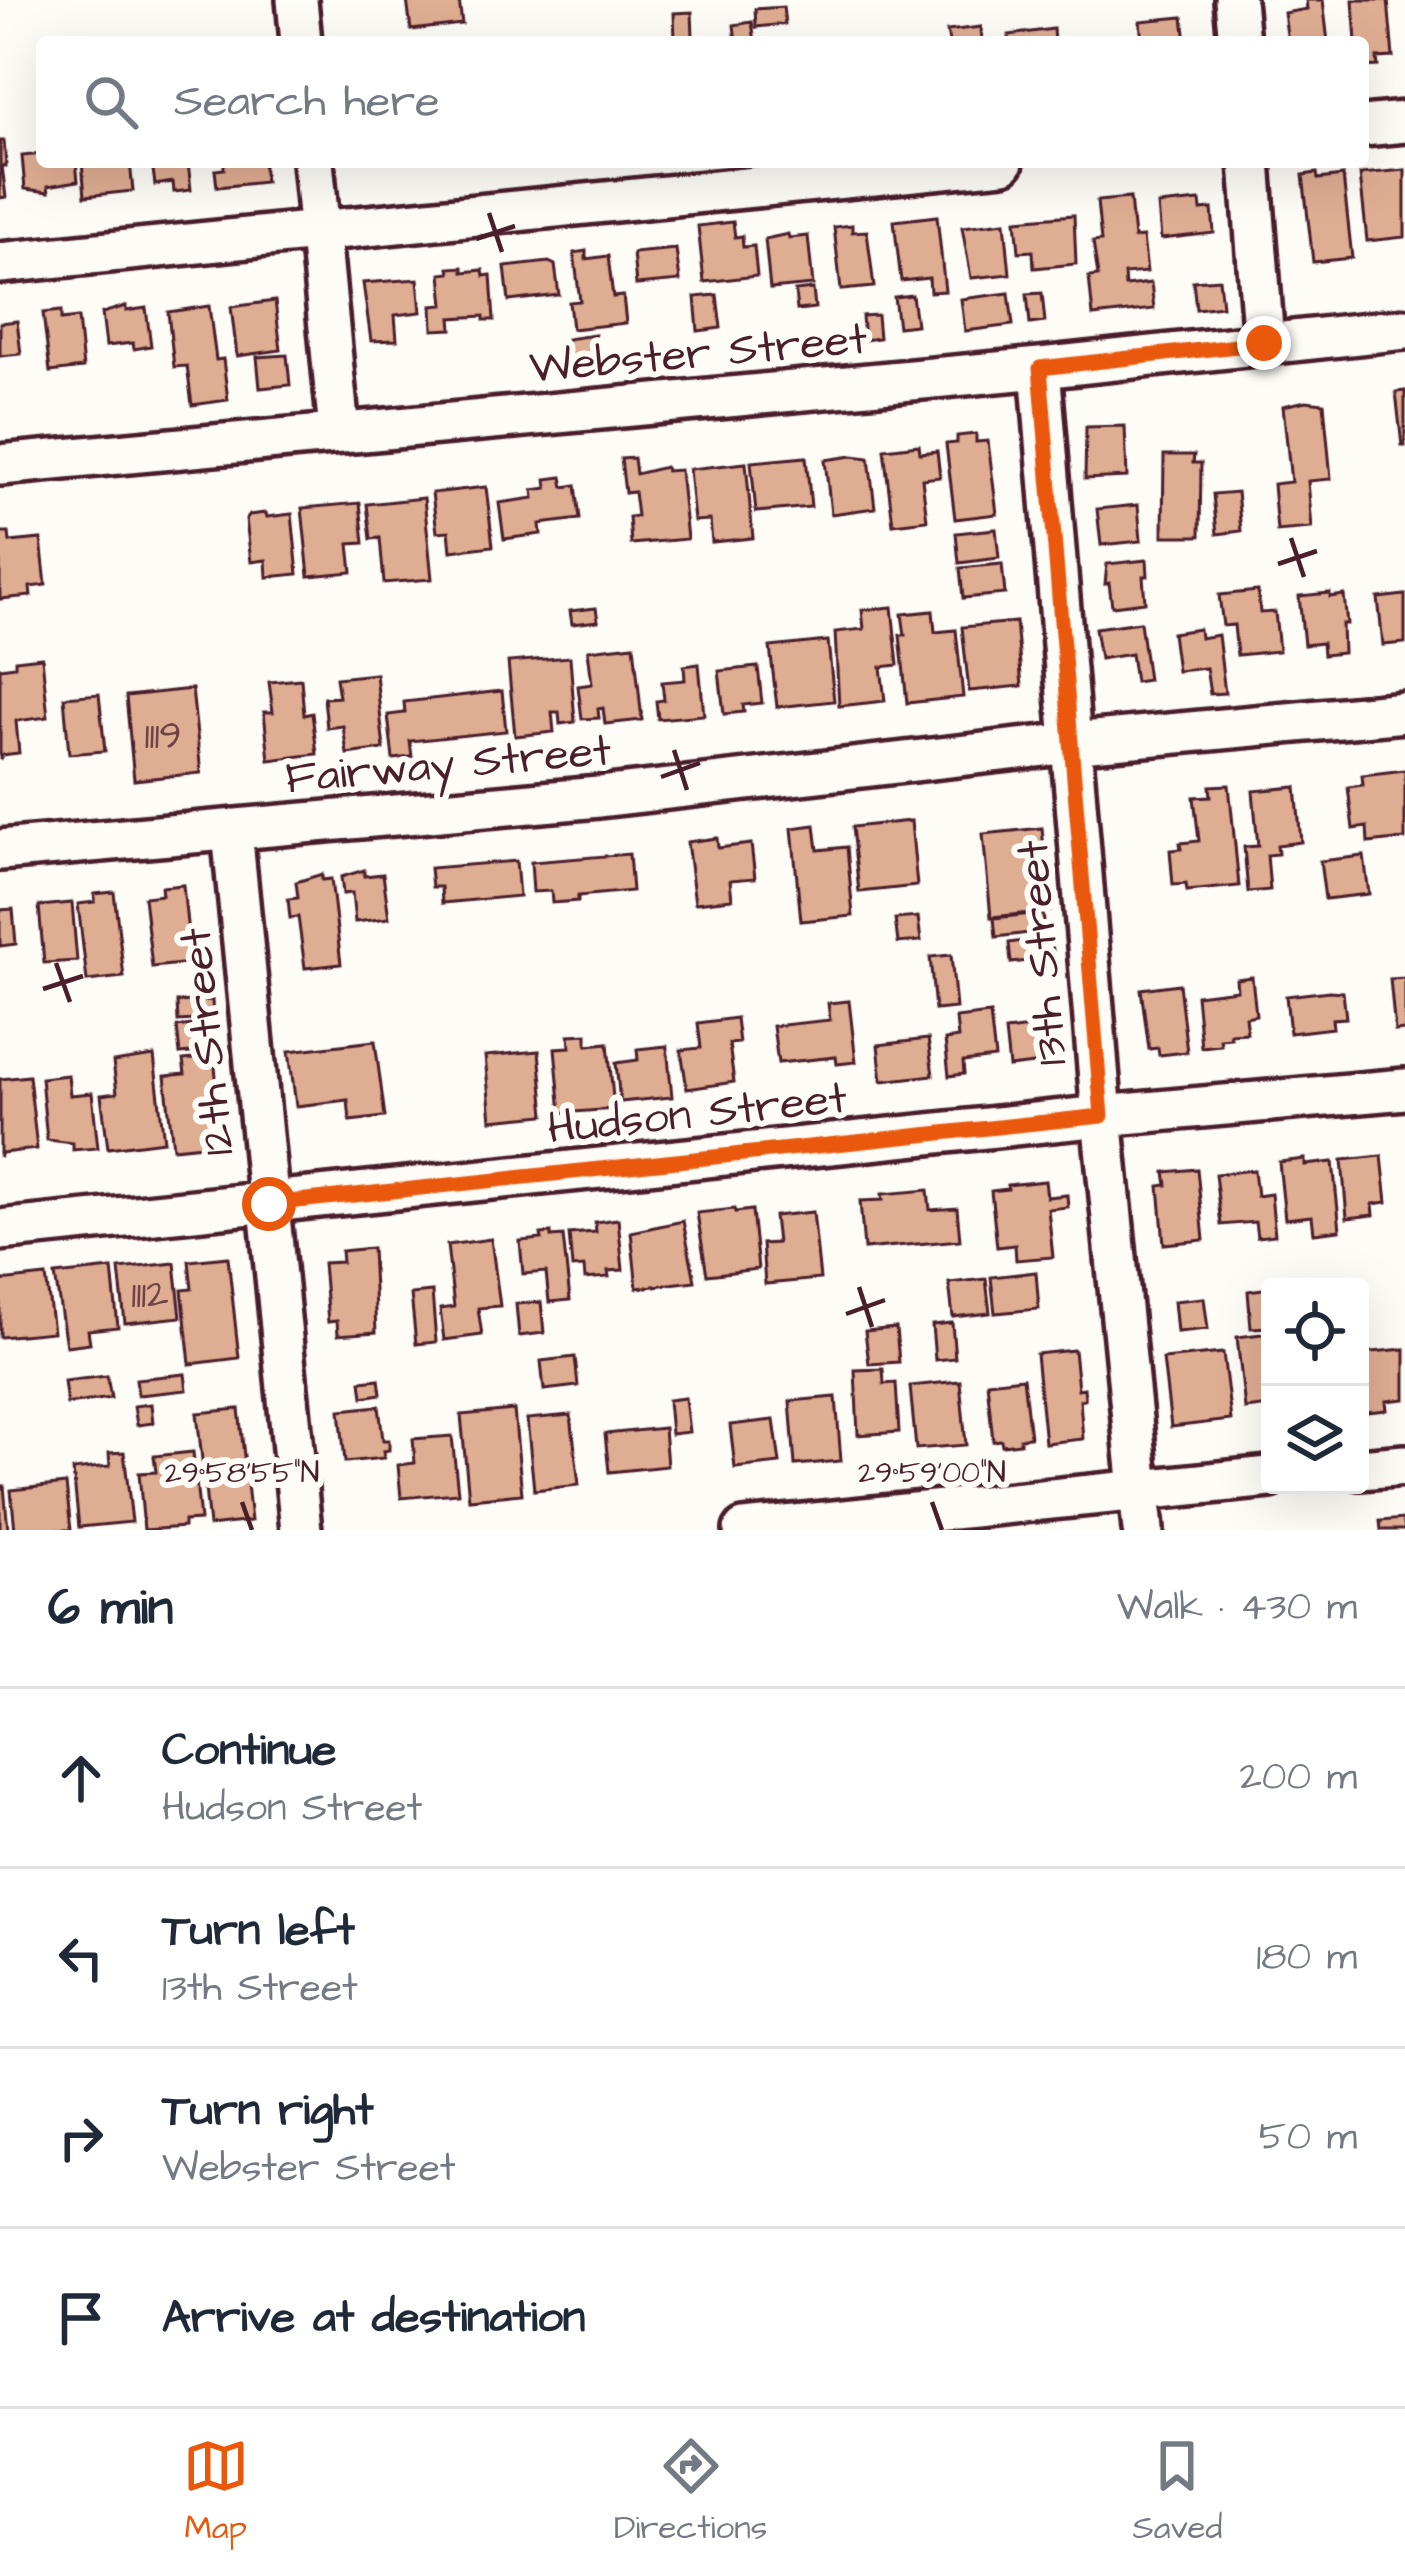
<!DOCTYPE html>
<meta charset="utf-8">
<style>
body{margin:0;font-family:"Architects Daughter",sans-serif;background:#f2f2f3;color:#1f2937}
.controls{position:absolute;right:36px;bottom:36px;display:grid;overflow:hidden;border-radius:12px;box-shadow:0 12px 48px #0002}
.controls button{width:108px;height:108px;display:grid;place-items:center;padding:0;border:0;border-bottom:3px solid #e0e1e3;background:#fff;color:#1f2937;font:60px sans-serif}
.stop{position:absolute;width:36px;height:36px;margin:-27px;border:9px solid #ea580c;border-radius:50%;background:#fff}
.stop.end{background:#ea580c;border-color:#fff;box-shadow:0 3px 12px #0008}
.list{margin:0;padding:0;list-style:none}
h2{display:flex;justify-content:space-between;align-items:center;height:156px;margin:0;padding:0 48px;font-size:51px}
h2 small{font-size:39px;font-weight:400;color:#747a83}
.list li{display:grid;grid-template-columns:78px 1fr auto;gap:36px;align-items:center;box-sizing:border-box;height:180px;padding:0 48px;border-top:3px solid #e0e1e3}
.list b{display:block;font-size:45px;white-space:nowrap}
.list p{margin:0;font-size:39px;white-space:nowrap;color:#747a83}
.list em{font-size:39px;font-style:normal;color:#747a83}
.icon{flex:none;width:66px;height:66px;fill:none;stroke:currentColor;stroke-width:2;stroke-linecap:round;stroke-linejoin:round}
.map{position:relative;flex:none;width:1405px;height:1530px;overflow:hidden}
.search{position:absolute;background:#fff;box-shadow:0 12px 48px #0002;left:36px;right:36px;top:36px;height:132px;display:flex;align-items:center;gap:30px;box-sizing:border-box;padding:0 42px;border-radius:12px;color:#747a83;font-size:45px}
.sheet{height:876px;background:#fff}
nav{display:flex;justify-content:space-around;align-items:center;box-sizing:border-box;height:168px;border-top:3px solid #e0e1e3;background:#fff;font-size:33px;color:#747a83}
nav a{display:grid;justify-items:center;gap:6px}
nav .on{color:#ea580c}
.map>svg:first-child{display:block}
.building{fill:#dfad92;stroke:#4a1f2b;stroke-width:3}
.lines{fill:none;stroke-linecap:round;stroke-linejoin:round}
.minor-casing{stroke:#4a1f2b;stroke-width:48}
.minor{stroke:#fdfcf7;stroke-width:39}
.route{stroke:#ea580c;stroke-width:15}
.ticks{fill:none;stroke:#4a1f2b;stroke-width:4.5}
.labels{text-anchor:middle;stroke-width:12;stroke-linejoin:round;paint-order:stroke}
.number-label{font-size:39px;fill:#6f4245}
.street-label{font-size:45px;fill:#4a1f2b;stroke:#fdfcf7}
.ticks-label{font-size:30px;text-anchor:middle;fill:#4a1f2b;stroke:#fdfcf7;stroke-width:12;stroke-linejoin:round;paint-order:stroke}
</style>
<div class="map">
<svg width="1405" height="1530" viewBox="0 0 1405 1530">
<rect width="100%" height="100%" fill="#fdfcf7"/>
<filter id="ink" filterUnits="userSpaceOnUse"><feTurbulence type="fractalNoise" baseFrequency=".00833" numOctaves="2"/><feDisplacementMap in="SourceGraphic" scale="24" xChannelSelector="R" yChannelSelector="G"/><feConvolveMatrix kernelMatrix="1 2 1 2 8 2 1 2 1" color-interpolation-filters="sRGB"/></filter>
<g filter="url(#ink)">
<path class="building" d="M407 0H459L462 24 411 30Z
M1306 0H1323L1328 42H1288L1284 13 1307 9Z
M1353 0H1388L1393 57 1377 58 1378 66 1363 67V42H1356Z
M783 7 785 24 756 27 755 9Z
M692 12 693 37 675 39 674 13Z
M1183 17 1186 42H1142L1140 21Z
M752 22 755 42H736L734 25Z
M981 27 982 42H949L947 31Z
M1053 29 1054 42H1009V35Z
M0 141H4L6 166H2L6 197 0 198Z
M42 154V162H76L78 181 48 186 49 192 25 189 22 156Z
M82 162H130L133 191 85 196Z
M152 162H188L191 190 174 192 173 182 155 185Z
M224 162H263L265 182 217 187 215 170 224 169Z
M1405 170V237L1367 241 1360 174Z
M1317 173 1318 179 1343 176 1352 258 1313 262 1303 175Z
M1130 198 1134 238 1143 237 1147 272 1124 274 1125 286 1151 283 1154 309 1093 316 1089 277 1098 276 1093 242 1101 241 1097 201Z
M1200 201 1201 210 1212 209 1214 233 1161 239 1158 205Z
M1074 215 1076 264 1034 268 1033 251 1019 252 1016 220Z
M937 216 945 291 930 292 929 278 901 281 894 221Z
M733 222 735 237 742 236 743 247 754 246 757 276 704 282 698 226Z
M1005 222 1010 274 971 278 962 227Z
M852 225V232L867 231 874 287 841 290 834 227Z
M788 234 789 238 808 236 813 285 770 289 765 239Z
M676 249 680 281 636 285 633 253Z
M586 251V259L608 256 613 297 623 296 626 323 572 329 569 302 580 301 574 253Z
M549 262 555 265 559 295 509 301 505 267Z
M463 267V272L483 270 484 276 491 275 494 320H484V316L451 318 452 329 433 330 432 306 444 305 441 274 450 273 449 268Z
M418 279 421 312 395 315 397 340 371 341 363 283Z
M1219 279 1222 306 1196 309 1193 281Z
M813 289 815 308 797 310 795 291Z
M1009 293 1013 325 965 331 961 299Z
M1042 293 1045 322 1030 324 1027 294Z
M717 295 721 328 698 331 695 297Z
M912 295 916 325 898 327 894 297Z
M275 301 281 350 237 356 231 307Z
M126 306V311L146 308 151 346 134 349 133 343 106 346 102 313Z
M209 306 216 360 223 359 228 400 192 405 187 366 174 367 168 312Z
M61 311V320L78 318 83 368 50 372 43 313Z
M877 315 879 338 864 340 862 316Z
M17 321 21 354 0 356V323Z
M595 335 598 366 571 370 567 339Z
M287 355 290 385 260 388 257 357Z
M1405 391V446H1402L1396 392Z
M1306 401 1324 403 1331 479 1308 481 1312 528 1277 531 1273 484 1291 482 1283 406Z
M1125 426 1127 477 1085 479 1086 427Z
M976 434V442L988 441 997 514 955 519 946 444 957 443V436Z
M919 445 920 453 937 451 940 477 922 479 927 520 893 524 884 449Z
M1164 455H1194L1193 463H1201L1200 536H1163Z
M852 456 869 458 875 508 831 514 825 460Z
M806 457 811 507 756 512 751 462Z
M634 458 636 474 665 467 666 471 680 470 687 539 631 544 629 517 637 516 634 492 625 493 621 459Z
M746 463 753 538 712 542 710 520 694 521 689 469Z
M562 477 564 487 576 485 580 519 540 524 541 534 504 539 499 503 534 498 533 490 547 488 546 479Z
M486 487 493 546 451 551 449 531 437 532 432 493Z
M1237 492 1241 531 1217 534 1213 494Z
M424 498 432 579 384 583 380 538 371 539 367 504Z
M360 503 364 543 349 544 352 572 309 576 302 508Z
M1138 505 1141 541 1101 545 1097 509Z
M266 513 267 517 292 514 298 574 267 577 266 560 251 562 246 519 249 515Z
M996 529 999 558 959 563 956 533Z
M0 533H9L10 542 41 539 46 585 30 587 31 596 0 599Z
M1147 560 1148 576H1143L1145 602 1112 606 1109 583 1105 584 1107 564Z
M1002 564 1005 594 963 598 960 568Z
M1258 591 1260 613 1275 612 1279 651 1237 655 1234 625 1223 626 1219 595Z
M1330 593V597L1344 595 1347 624H1342L1343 653 1323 655 1322 643 1304 645 1299 596Z
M1405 595V643L1383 645 1378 598Z
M892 607 898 665 881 667 885 701 839 706 835 632 864 629 862 610Z
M596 608 598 621 572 624 570 611Z
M933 611 935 632 956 630 963 697 907 703 900 635H905L902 614Z
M1016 622 1022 686 969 691 962 627Z
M1140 622 1148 680 1135 682 1131 654 1100 659 1095 628Z
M1199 629 1200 638 1218 635 1225 693 1210 694 1206 668 1177 671 1172 633Z
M828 641 834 701 777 707 770 647Z
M634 645 642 720 605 724 603 708 598 709 599 718 582 719 578 686 592 684 588 650Z
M42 657 48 717 16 721 19 753 2 755 0 760V668L15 666V660Z
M570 657 575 722 560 724 559 712H552L554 732 515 736 508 662Z
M699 664 704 715 658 719 656 701 664 700 662 682 685 680 684 666Z
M758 667 762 703 743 705 744 712 724 714 719 671Z
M376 674 384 749 347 754 343 726 327 728 324 698 339 697 336 678Z
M301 679 304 715 312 713 317 754 269 760 264 712H273L269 682Z
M192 689 201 773 134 780 126 696Z
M502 691 506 731 410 741 412 757 393 759 388 715 405 713 404 702Z
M99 694 105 751 69 754 64 697Z
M1405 770V839L1368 843 1367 827 1353 829 1348 787 1363 785 1362 775Z
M1229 785 1239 886 1187 891 1186 884 1173 885 1170 850 1181 849 1180 843 1199 841 1194 797 1211 796 1210 786Z
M1296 787 1301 842 1277 845 1278 854 1267 855 1270 890 1248 892 1244 847 1258 846 1253 791Z
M911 821 917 886 859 892 852 827Z
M815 825 818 850 847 847 853 916 801 921 792 828Z
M1042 828 1050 911 991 917 983 834Z
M717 838 718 848 751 844 755 878 730 880 732 899 695 903 687 842Z
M629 854 632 891 578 896V901L552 903 551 891 533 892 531 862Z
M1364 856 1369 894 1325 899 1320 861Z
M516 861 519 896 442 903 441 887H432L430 868Z
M364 870V876L383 874 389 918 355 922 352 893 343 894 341 877Z
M322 874V880L331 879 341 964 305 968 298 917 290 918 288 899 298 898 296 882Z
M183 885 191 963 152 967 144 897 162 895 161 887Z
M114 892 124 977 87 981 78 904 95 902 94 894Z
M72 903 77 961 44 963 39 906Z
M13 909 16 944 0 946V910Z
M1043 913 1045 931 996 937 994 918Z
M918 917 921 941 898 943 895 919Z
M1051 937 1054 958 1011 963 1009 943Z
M951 955 956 1008 935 1010 930 957Z
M1252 977 1256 1015 1245 1017 1247 1033 1230 1034 1231 1038 1220 1039 1221 1045 1201 1047 1196 995 1237 990 1236 979Z
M1405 978V1030L1395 1031 1390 979Z
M1179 984 1187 1052 1159 1055 1158 1048 1149 1049 1141 989Z
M1329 991 1343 992 1346 1018 1332 1019 1333 1028 1290 1033 1286 996Z
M212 1000 213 1019 178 1021 177 1002Z
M849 1001 856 1062 837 1064 836 1057 778 1063 773 1026 830 1020 828 1003Z
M990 1014 995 1058 963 1062 964 1074 949 1076 945 1040 958 1038 956 1018Z
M736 1018 739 1043 729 1044 734 1082 687 1089 681 1050 701 1048 698 1023Z
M207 1023 210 1051 180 1054 177 1027Z
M1055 1025 1059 1061 1009 1067 1005 1031Z
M587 1034V1045L608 1043 614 1109 561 1113 555 1048 570 1047 569 1035Z
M928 1039 933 1075 882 1081 878 1045Z
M375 1041 385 1117 350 1121 348 1100 296 1106 289 1051Z
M667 1046 672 1097 620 1102 616 1063 638 1060 637 1049Z
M539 1051 545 1115 491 1120 485 1056Z
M154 1056 164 1141 108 1148 101 1095 117 1093 113 1062Z
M214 1057 223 1143 173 1148 165 1076 185 1074 183 1060Z
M68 1075 70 1095 92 1093 98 1148 73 1150V1143L47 1140 41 1078Z
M29 1076 37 1149 2 1153 0 1157V1079Z
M1382 1156 1387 1202 1373 1204 1374 1215 1347 1218 1342 1160Z
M1305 1159V1165L1333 1162 1340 1230 1314 1233 1312 1216 1285 1219 1279 1162Z
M1197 1169 1204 1240 1164 1244 1159 1186 1167 1185 1165 1172Z
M1254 1170 1257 1196 1271 1194 1275 1235 1257 1237 1255 1222 1221 1225 1215 1174Z
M1045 1181 1047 1197 1067 1195 1068 1207 1048 1209 1053 1257 1016 1260 1015 1245 997 1247 991 1191 1008 1189 1007 1185Z
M928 1190 930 1210 957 1208 960 1240 864 1249 860 1201 883 1200 882 1194Z
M734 1209 735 1212 752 1210 758 1269 707 1275 697 1213Z
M813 1212 820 1279 765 1284 762 1244 777 1243 774 1216Z
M618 1219 623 1270 608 1271 609 1277 585 1279 584 1267 572 1268 569 1234 596 1232 595 1222Z
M683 1221 695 1281 637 1288 631 1232Z
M551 1233V1237L563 1236 570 1300 549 1302 546 1272 523 1274 520 1241 542 1239 541 1234Z
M491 1239 500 1306 478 1308 482 1335 444 1340 440 1309 454 1307 447 1245Z
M372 1248 376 1332 338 1335 337 1321 328 1322 323 1263 342 1262 341 1251Z
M228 1257 239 1358 190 1364 182 1290 192 1289 189 1261Z
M175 1263 181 1317 125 1323 119 1269Z
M112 1269 118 1327 88 1330 90 1343 66 1346 55 1275Z
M1036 1272 1039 1309 995 1313 991 1277Z
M46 1276 53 1332 0 1337V1281Z
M986 1279 990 1313 953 1317 949 1283Z
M1270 1288V1327L1251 1328 1248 1291Z
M432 1292 436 1342 416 1344 411 1294Z
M1204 1298 1208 1329 1177 1332 1174 1301Z
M541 1302 544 1333 519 1336 516 1304Z
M952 1323 955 1358 935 1360 932 1325Z
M896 1328 899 1362 869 1364 865 1331Z
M1270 1333V1406L1245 1409 1237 1337Z
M1405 1349V1399L1386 1401 1387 1410 1367 1412 1361 1353Z
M1074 1350 1078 1389 1084 1388 1085 1399 1080 1400 1083 1439 1045 1443 1036 1354Z
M1223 1353 1231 1420 1171 1427 1163 1359Z
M575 1357 578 1386 544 1390 541 1361Z
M883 1369 884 1384 896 1383 899 1432 858 1435 855 1370Z
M185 1374 187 1390 138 1395 136 1379Z
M107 1376 111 1398 67 1404 64 1381Z
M1023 1378 1030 1437 1020 1438V1443L1002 1445 1001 1440 993 1441 987 1382Z
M379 1379 381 1394 363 1397 361 1381Z
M960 1381 966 1445 916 1449 910 1386Z
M836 1397 841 1461 795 1465 790 1401Z
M685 1398 689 1432 671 1434 668 1400Z
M151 1404 153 1423 137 1425 134 1406Z
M379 1406 383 1440H389V1450L383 1451 384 1458 345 1462 340 1410Z
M239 1409 251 1521 209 1526 197 1413Z
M514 1410 522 1494 469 1499 461 1415Z
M571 1415 579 1485 534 1490 527 1419Z
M774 1420 780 1463 735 1468 730 1425Z
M664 1428 667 1466 609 1472 605 1434Z
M452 1436 458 1493 401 1498 398 1465 415 1463 413 1439Z
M124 1452 132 1522 79 1527 73 1470 110 1466 109 1453Z
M193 1452 200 1520 184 1521V1527L144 1530 139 1473 156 1472 154 1456Z
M66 1484 71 1530H15L11 1490Z
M4 1486 8 1530H0V1487Z
M1403 1519 1405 1530H1381L1380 1521Z"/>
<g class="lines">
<defs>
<path id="minor" d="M297 0 301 42
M1235 0 1239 42
M1363 126 1405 122
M313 162 339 431
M1250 162 1264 343
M0 263 1003 162
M1040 368 1102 1116 1143 1530
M0 465 1040 368 1405 329
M232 831 301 1530
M0 850 599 797 1071 743 1405 712
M0 1230 1102 1116 1405 1089
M1360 1469 1405 1465
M744 1530 1270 1477"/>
</defs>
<use href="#minor" class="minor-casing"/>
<use href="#minor" class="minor"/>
</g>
</g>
<g class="lines" filter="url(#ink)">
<path class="route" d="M269 1204 1102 1116 1040 368 1264 343"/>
</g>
<path class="ticks" d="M489 213 502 252M476 239 515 226M1291 538 1304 577M1278 564 1317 551M674 750 687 790M661 777 700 763M56 963 70 1002M43 989 83 976M859 1287 872 1327M846 1314 885 1300M242 1502 252 1530M932 1502 942 1530"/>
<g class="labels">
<g class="number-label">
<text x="163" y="748">1119</text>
<text x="150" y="1307">1112</text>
</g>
<g class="street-label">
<text transform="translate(698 351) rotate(-5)" y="16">Webster Street</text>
<text transform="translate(448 762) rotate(-5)" y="16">Fairway Street</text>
<text transform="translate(1040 953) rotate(-95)" y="16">13th Street</text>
<text transform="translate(205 1042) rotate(-96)" y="16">12th Street</text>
<text transform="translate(697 1111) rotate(-6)" y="16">Hudson Street</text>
</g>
</g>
<g class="ticks-label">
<text x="242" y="1482">29°58'55"N</text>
<text x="932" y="1482">29°59'00"N</text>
</g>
</svg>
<div class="controls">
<button><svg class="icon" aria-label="locate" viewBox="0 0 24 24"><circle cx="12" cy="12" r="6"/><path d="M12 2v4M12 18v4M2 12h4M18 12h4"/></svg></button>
<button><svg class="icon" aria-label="layers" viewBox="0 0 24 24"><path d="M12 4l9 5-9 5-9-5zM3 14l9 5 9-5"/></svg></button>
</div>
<div class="stop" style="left:269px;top:1204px"></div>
<div class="stop end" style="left:1264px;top:343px"></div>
<div class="search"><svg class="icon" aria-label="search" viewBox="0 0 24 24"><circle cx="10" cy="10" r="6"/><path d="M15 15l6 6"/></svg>Search here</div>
</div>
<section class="sheet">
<h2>6 min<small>Walk · 430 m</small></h2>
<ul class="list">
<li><svg class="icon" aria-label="ahead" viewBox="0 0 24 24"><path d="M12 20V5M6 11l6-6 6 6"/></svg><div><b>Continue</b><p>Hudson Street</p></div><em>200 m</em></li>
<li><svg class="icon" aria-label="left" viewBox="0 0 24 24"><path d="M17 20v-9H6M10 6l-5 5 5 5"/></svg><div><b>Turn left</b><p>13th Street</p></div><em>180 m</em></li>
<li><svg class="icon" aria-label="right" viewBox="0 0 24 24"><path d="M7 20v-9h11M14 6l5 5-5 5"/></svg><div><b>Turn right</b><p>Webster Street</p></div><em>50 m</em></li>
<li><svg class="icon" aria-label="arrive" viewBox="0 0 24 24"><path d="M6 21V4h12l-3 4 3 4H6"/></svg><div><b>Arrive at destination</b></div></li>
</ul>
</section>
<nav>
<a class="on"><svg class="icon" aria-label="map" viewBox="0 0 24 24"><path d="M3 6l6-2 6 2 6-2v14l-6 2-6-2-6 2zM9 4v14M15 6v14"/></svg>Map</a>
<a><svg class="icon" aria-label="directions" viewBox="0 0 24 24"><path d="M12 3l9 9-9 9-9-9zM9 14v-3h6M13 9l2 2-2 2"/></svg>Directions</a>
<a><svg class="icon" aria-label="saved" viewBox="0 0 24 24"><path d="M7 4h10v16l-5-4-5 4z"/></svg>Saved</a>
</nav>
